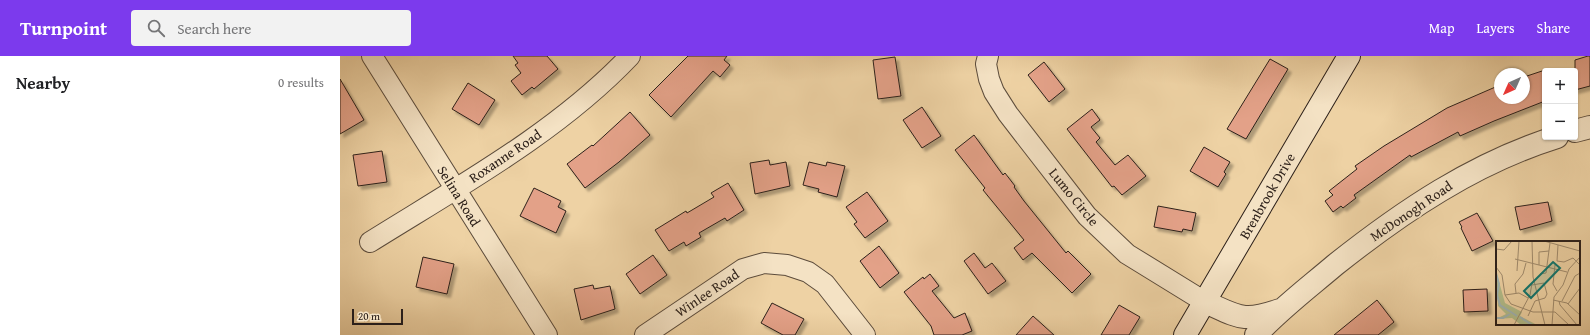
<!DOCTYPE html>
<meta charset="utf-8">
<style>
body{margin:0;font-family:"Gentium Book Plus",serif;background:#f2f2f2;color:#202124}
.controls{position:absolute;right:12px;top:12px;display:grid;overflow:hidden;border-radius:4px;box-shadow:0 1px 3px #0004}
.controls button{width:36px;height:36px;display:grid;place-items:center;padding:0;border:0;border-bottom:1px solid #e0e0e0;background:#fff;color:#202124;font:20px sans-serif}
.compass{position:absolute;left:1154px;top:12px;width:36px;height:36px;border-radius:50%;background:#fff;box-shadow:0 1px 3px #0004;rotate:225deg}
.scale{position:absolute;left:12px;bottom:10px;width:51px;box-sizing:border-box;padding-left:4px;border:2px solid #2c201a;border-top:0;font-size:11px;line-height:14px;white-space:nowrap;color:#2c201a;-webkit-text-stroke:3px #f4e2c4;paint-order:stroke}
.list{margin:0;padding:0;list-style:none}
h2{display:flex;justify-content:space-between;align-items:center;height:52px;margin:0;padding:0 16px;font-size:17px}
h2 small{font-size:13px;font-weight:400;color:#757577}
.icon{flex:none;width:22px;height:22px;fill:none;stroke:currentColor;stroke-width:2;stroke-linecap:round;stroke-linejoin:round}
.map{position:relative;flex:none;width:1250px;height:279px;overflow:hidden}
header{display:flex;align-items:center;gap:24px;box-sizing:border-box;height:56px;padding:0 20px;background:#7c3aed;color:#fff}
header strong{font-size:19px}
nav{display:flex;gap:22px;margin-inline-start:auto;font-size:14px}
.search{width:280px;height:36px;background:#f2f2f2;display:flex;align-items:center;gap:10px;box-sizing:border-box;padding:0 14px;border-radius:4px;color:#757577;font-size:15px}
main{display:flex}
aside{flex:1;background:#fff}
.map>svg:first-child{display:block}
.building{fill:#e3a188;stroke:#2c201a;filter:url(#shadow)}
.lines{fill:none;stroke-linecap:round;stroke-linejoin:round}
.minor-casing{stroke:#5c4c3c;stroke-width:22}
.tertiary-casing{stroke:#5c4c3c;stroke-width:24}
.secondary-casing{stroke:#2c201a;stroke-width:24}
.minor{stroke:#f4e2c4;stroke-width:20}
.tertiary{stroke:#f4e2c4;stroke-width:22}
.secondary{stroke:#f4e2c4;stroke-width:22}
.labels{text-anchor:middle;stroke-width:3.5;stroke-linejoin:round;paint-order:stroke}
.street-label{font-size:14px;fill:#2c201a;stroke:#f4e2c4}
.inset-river{fill:none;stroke:#a0b4b3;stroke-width:2}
.inset-road{fill:none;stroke:#a08b6d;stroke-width:1}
.view{fill:#0f766e;fill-opacity:0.15;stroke:#0f766e;stroke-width:2}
.inset-edge{fill:none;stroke:#2c201a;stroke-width:2}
</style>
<header>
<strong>Turnpoint</strong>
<div class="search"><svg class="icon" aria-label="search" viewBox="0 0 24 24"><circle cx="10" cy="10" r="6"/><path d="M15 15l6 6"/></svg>Search here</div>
<nav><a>Map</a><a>Layers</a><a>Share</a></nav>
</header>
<main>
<aside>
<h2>Nearby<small>0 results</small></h2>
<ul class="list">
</ul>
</aside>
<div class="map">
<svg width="1250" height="279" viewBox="0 0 1250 279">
<defs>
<filter id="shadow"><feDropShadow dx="3.5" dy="3.5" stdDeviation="1" flood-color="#0004"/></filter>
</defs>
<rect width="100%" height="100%" fill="#eed2a4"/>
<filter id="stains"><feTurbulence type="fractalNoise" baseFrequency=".005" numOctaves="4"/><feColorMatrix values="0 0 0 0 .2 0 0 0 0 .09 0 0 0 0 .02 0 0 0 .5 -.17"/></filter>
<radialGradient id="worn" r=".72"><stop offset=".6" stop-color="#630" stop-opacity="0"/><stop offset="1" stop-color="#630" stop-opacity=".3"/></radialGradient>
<path class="building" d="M173 0H207L218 13 194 33 192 31 182 39 171 25 181 17 175 9 178 7Z
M348 0H387L384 4 390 9 380 21 373 15 331 61 309 39Z
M1248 0H1250V30L1235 34V4Z
M555 1 561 40 538 43 533 4Z
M930 3 948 13 906 83 887 73Z
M704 6 725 33 709 46 688 19Z
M1205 14V45L1154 65 1120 80 1118 76 1071 101 1070 99 1014 139 1016 142 1003 152 1001 150 993 156 985 145 993 139 989 135 1017 113 1015 110 1044 90 1107 52 1160 29V42H1184V21Z
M0 23 24 64 0 78Z
M128 27 155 44 139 69 112 53Z
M582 51 601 80 582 92 563 64Z
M752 53 760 64 751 71 760 82 756 86 775 109 788 99 806 120 782 139 774 130 772 131 727 73Z
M290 56 310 79 279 106 245 132 227 108 252 89 253 90Z
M634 79 663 119 665 117 675 130 674 131 684 145 726 197 728 195 751 218 732 237 692 197 683 204 674 192 684 184 643 134 645 132 615 94Z
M864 91 890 106 884 116 886 118 878 131 850 115Z
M42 95 47 126 18 130 13 99Z
M429 104 430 109 446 106 450 130 415 138 410 107Z
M469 106 486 110 487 106 505 110 497 141 478 136 479 133 463 129Z
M388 127 404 154 387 165 385 162 359 177 361 181 346 190 344 186 329 195 315 174 346 155 347 157 374 141 371 137Z
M194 132 221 145 218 151 226 155 216 177 180 160Z
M527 136 548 165 525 182 514 168 517 166 506 151Z
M1208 146 1212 165 1180 174 1175 151Z
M818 150 856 157 852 175 843 173 842 176 814 171Z
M1137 157 1153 185 1132 195 1121 172 1122 171 1119 166Z
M539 190 559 217 540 232 520 205Z
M634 197 645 212 652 207 666 225 648 238 624 205Z
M313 199 327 219 300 238 286 218Z
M83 201 114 208 107 238 76 231Z
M590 218 599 230 592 235 614 262 625 257 632 275 622 279H594L591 270 564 236 583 221 584 223Z
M253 229 254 233 270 230 275 253 241 264 234 233Z
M1147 233 1148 255 1124 256 1123 234Z
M1037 244 1054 266 1038 279H994Z
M432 247 464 263 455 279H443L421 267Z
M779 249 800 261 789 279H761Z
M693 260 714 279H676Z"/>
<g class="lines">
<defs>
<path id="minor" d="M32 0 207 279
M648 0 646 8 649 23 654 36 668 58 747 160 787 198 865 246
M30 186C118 131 218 76 290 0
M305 279 403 213 424 207 447 209 468 216 485 228 525 279"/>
<path id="tertiary" d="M1235 75 1250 71
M865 246C899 261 903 267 940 254
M916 279C940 253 968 232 995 209 1063 155 1134 107 1217 81"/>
<path id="secondary" d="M845 279 1009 0"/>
</defs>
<use href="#minor" class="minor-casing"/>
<use href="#tertiary" class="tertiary-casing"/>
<use href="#secondary" class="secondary-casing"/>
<use href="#minor" class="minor"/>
<use href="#tertiary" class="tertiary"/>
<use href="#secondary" class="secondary"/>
</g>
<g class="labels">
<g class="street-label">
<text transform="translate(165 100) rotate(-34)" y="5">Roxanne Road</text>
<text transform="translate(119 140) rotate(58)" y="5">Selina Road</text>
<text transform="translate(927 140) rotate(-60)" y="5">Brenbrook Drive</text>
<text transform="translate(734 141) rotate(51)" y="5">Lumo Circle</text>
<text transform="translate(1071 155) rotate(-34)" y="5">McDonogh Road</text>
<text transform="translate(367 237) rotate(-34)" y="5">Winlee Road</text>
</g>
</g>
<g transform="translate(1156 185)">
<rect width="84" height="84" fill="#eed2a4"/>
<path d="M0 30 9 62 26 71 24 75 41 84H25L16 77 0 78 10 73 2 65Z" fill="#b2bd8b"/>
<path class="inset-river" d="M0 32 3 43 1 54 4 64 21 75M24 76 36 84M0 77H7L14 73"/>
<path class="inset-road" d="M36 0 37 36 49 84M48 0 84 10M62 4 61 20 68 21 77 17 84 24M0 8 8 9 16 0M19 18 71 31M43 24V11L53 10M59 24 57 43 61 50M0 26 6 34 9 54 15 63 37 71H59L73 84M21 30 23 0M44 33 50 32 54 2M20 52 19 43 27 33 30 22M9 54 23 52 32 57M57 59 71 62 84 74M63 60 64 64 81 84M66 60 79 35 84 32M72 63 84 47M32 75 39 60 49 57 51 53 48 42 36 44M18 84 34 54 36 42M56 84 58 56 67 44 73 28 84 16"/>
<path class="view" d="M57 21 64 27 35 57 28 50Z"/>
<rect width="84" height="84" class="inset-edge"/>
</g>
<rect width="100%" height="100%" filter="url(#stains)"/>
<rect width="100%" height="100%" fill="url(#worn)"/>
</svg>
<div class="controls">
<button>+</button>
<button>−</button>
</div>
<svg class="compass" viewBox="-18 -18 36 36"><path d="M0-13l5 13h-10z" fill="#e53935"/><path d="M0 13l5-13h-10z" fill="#757577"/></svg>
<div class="scale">20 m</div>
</div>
</main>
